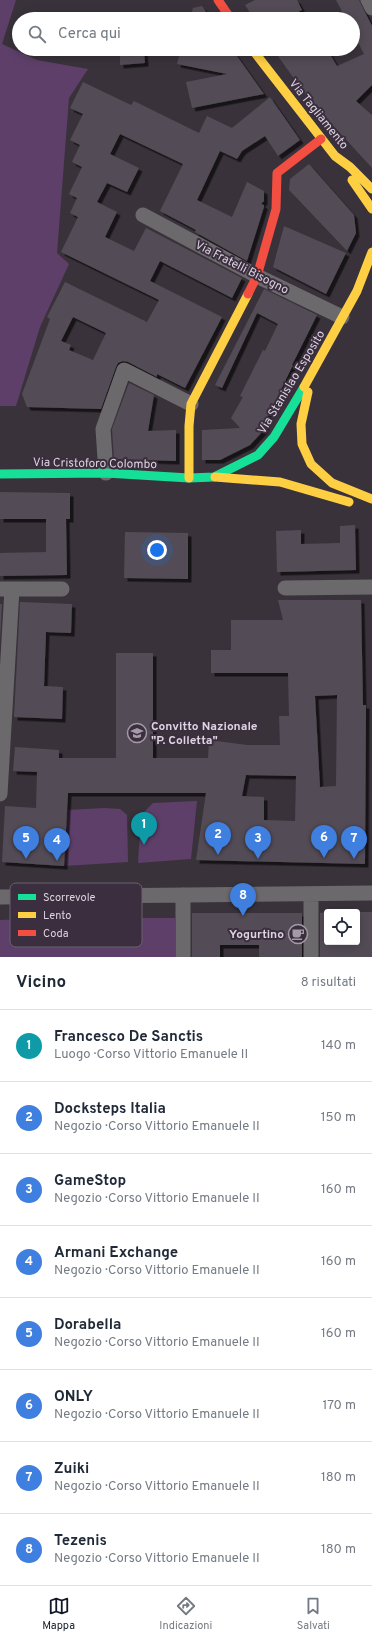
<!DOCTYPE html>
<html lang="it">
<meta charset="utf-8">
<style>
body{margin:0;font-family:Overpass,sans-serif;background:#f2f2f3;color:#1f2937}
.controls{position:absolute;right:12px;bottom:12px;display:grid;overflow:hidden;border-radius:4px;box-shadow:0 2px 10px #0003}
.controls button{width:36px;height:36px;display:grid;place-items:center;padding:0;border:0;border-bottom:1px solid #e0e1e3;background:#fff;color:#1f2937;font:20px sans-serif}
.you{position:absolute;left:157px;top:550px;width:14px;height:14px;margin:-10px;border:3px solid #fff;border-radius:50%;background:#1a73e8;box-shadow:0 0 0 6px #1a73e833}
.badge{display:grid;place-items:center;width:26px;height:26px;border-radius:50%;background:#111827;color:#fff;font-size:13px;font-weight:700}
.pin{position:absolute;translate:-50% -33px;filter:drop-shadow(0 1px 2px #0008)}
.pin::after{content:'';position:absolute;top:21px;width:14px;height:12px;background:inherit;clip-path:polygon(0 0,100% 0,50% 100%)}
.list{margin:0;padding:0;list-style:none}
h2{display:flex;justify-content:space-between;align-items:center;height:52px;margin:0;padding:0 16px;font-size:17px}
h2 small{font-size:13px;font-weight:400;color:#747a83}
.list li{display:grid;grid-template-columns:26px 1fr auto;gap:12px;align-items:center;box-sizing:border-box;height:72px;padding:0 16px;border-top:1px solid #e0e1e3}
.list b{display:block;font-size:15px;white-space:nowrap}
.list p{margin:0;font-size:13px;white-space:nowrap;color:#747a83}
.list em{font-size:13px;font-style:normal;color:#747a83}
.icon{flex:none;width:22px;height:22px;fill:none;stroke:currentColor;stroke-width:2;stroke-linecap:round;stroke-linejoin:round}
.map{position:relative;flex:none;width:372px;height:957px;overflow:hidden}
.search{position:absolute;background:#fff;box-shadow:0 2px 10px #0003;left:12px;right:12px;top:12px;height:44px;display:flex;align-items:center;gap:10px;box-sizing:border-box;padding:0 14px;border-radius:22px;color:#747a83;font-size:15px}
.sheet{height:628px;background:#fff}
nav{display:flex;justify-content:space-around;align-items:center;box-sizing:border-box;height:56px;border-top:1px solid #e0e1e3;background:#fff;font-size:11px;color:#747a83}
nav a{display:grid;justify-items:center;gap:2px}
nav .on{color:#111827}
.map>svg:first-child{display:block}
.green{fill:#5e3f69}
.building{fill:#524c54;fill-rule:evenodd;filter:url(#shadow)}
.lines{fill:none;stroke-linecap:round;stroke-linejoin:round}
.street{stroke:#6c696d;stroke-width:15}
.fast{stroke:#16e098;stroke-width:9}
.slow{stroke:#ffcf43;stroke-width:9}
.jam{stroke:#f24e42;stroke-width:9}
.labels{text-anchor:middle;stroke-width:4;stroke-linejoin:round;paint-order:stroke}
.street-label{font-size:12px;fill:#dcd4df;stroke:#3b2e3f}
.poi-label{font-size:12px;font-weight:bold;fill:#dcd4df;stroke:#3b2e3f;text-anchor:start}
.key{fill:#3b2e3f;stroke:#6b606f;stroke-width:1}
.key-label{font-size:11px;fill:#dcd4df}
</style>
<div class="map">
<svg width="372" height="957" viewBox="0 0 372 957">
<defs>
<filter id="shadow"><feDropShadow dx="3.5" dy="3.5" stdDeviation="0" flood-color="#0009"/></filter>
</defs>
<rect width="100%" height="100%" fill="#39323b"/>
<path class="green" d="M0 0H16L2 44 37 60 88 69 69 98 57 253 69 264 40 327 16 406H0Z
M197 801 191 859 138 863 141 815 153 803Z
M104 808 120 809 127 815 128 862 64 866 67 810Z
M80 918H175V957H0V920L31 919V938L79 937Z"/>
<path class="building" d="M255 0H297L302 10 285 19H254L245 5Z
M336 0H359L372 26V85L356 101 372 115V168L307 97 273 49H327L337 66 364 54 353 33V19H346Z
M202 6 211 19H190L193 8Z
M120 49H144L145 63 120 65Z
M181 49H232L264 94 192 108 186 82 227 74 177 64Z
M83 82 131 105 134 101 199 133 207 116 232 128 270 97 300 140 278 156 265 136 242 151 237 159 220 151 197 200 232 217 247 182 264 191V201L261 204 264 205V207L247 261 195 232 196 230 160 211 183 164 120 134 110 154 139 168 127 192 107 183 97 202 117 212 105 237 134 251 146 228 242 278 232 298 160 261 150 281 222 317 185 388 157 374V377L128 362 123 361 118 363 116 367 101 409 27 407 22 394 50 319 47 317 65 282 147 322 159 300 61 252 78 217 70 213 77 198 69 194 82 167 72 162 80 145 70 140 83 114 70 108ZM73 317 106 333 93 360 69 350 71 345 61 341Z
M309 164 354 215 356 233 347 251 289 190 290 179Z
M284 226 346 253 326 294 273 267Z
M264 289 317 315 292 365H293L266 420 268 421 264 430 250 445 220 460H202V430L240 428 231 418 243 397 240 396 263 350 265 351 278 324 257 313 222 388 215 385Z
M129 383 154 395 148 431 176 430V461L114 459 112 429Z
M0 492 70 493V519H66L67 575 0 576V553L46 552V519H0Z
M355 525 356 570 277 572 276 531 301 530V544L340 543V526Z
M125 532 188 533V579L124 578Z
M278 600H361L363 705H366L365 864 196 860 206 793H68L64 866 2 862 5 806 36 808 37 772 13 771 15 747 59 750V758H116V653H153V758H208L209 740 247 745H280L279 716H289L288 673H211V650H231V620H283ZM337 695 336 786 320 787 315 696ZM246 775 296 776 295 821 264 820V797L242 796Z
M20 602 72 604 71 633 46 632 44 686 63 687 62 719 14 717Z
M0 604H2L0 640Z
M327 912V942H357V912H372V957H320V913Z
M192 913H302V957H259V945H220V957H192Z"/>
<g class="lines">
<path class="street" d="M368 0 372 8
M143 215 257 276 342 317
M106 473 103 429 124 370 191 404
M285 588 372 587
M0 589H62
M0 794 12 589
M311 894V957
M0 897 372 893
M183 957V895"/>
<path class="fast" d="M0 474 106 473 189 478 214 477 258 455 274 437 304 387"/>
<path class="slow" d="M252 49 335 156 350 167 372 189
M352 180 372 209
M304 387 357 291 372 252
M308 392 301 424 302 444 311 464 332 483 372 499
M215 477 280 482 349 502
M189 478V426L191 404 248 294"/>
<path class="jam" d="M218 0 231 19
M248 294 257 276 276 209 277 173 321 139"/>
</g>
<defs>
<symbol id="school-ring" viewBox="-11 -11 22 22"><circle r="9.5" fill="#3b2e3f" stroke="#a39ba6" stroke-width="1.5"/><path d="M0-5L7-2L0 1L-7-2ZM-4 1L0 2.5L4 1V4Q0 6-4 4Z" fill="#a39ba6"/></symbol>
<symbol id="cafe-ring" viewBox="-11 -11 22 22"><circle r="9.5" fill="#3b2e3f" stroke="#a39ba6" stroke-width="1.5"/><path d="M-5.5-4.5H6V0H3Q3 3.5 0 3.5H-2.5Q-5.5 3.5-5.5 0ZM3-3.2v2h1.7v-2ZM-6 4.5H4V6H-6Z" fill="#a39ba6"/></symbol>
</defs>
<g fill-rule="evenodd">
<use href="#school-ring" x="126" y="722" width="22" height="22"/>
<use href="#cafe-ring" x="287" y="923" width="22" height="22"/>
</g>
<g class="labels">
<g class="street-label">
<text transform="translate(319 114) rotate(51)" y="4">Via Tagliamento</text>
<text transform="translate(242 267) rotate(27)" y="4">Via Fratelli Bisogno</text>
<text transform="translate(291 382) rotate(-59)" y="4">Via Stanislao Esposito</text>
<text transform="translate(95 463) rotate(1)" y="4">Via Cristoforo Colombo</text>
</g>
<g class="poi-label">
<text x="151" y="730">Convitto Nazionale<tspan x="151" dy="14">"P. Colletta"</tspan></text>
<text x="284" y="938" text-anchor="end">Yogurtino</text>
</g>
</g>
<rect x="10" y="883" width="132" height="64" rx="6" class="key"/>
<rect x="18" y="894" width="18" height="6" fill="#16e098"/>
<rect x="18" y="912" width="18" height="6" fill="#ffcf43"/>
<rect x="18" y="930" width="18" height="6" fill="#f24e42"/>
<g class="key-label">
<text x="43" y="901">Scorrevole</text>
<text x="43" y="919">Lento</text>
<text x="43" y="937">Coda</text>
</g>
</svg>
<div class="controls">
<button><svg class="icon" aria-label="locate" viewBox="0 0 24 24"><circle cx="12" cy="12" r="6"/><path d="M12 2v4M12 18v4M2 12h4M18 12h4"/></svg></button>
</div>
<div class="you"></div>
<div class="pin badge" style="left:144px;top:845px;background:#0f9aa8">1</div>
<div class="pin badge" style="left:218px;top:855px;background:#3f7fe0">2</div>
<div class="pin badge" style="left:258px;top:859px;background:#3f7fe0">3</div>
<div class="pin badge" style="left:57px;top:861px;background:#3f7fe0">4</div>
<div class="pin badge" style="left:26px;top:859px;background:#3f7fe0">5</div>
<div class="pin badge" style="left:324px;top:858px;background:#3f7fe0">6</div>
<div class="pin badge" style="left:354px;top:859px;background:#3f7fe0">7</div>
<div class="pin badge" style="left:243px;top:916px;background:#3f7fe0">8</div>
<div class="search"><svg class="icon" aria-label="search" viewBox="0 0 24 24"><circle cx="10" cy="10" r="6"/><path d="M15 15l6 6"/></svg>Cerca qui</div>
</div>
<section class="sheet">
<h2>Vicino<small>8 risultati</small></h2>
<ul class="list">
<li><span class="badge" style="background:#0f9aa8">1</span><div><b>Francesco De Sanctis</b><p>Luogo · Corso Vittorio Emanuele II</p></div><em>140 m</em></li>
<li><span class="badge" style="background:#3f7fe0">2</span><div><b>Docksteps Italia</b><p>Negozio · Corso Vittorio Emanuele II</p></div><em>150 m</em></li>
<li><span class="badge" style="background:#3f7fe0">3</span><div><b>GameStop</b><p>Negozio · Corso Vittorio Emanuele II</p></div><em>160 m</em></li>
<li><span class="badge" style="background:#3f7fe0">4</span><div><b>Armani Exchange</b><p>Negozio · Corso Vittorio Emanuele II</p></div><em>160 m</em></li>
<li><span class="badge" style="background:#3f7fe0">5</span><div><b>Dorabella</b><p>Negozio · Corso Vittorio Emanuele II</p></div><em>160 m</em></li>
<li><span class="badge" style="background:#3f7fe0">6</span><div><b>ONLY</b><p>Negozio · Corso Vittorio Emanuele II</p></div><em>170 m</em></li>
<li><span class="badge" style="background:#3f7fe0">7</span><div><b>Zuiki</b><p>Negozio · Corso Vittorio Emanuele II</p></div><em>180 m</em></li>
<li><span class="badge" style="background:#3f7fe0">8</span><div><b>Tezenis</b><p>Negozio · Corso Vittorio Emanuele II</p></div><em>180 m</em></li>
</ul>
</section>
<nav>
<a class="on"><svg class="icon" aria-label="map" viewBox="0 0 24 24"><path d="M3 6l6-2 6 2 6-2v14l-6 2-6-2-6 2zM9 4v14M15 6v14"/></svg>Mappa</a>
<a><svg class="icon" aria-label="directions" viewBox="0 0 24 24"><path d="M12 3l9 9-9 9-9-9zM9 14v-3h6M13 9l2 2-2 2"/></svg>Indicazioni</a>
<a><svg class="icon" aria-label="saved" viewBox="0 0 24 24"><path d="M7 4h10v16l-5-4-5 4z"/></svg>Salvati</a>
</nav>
